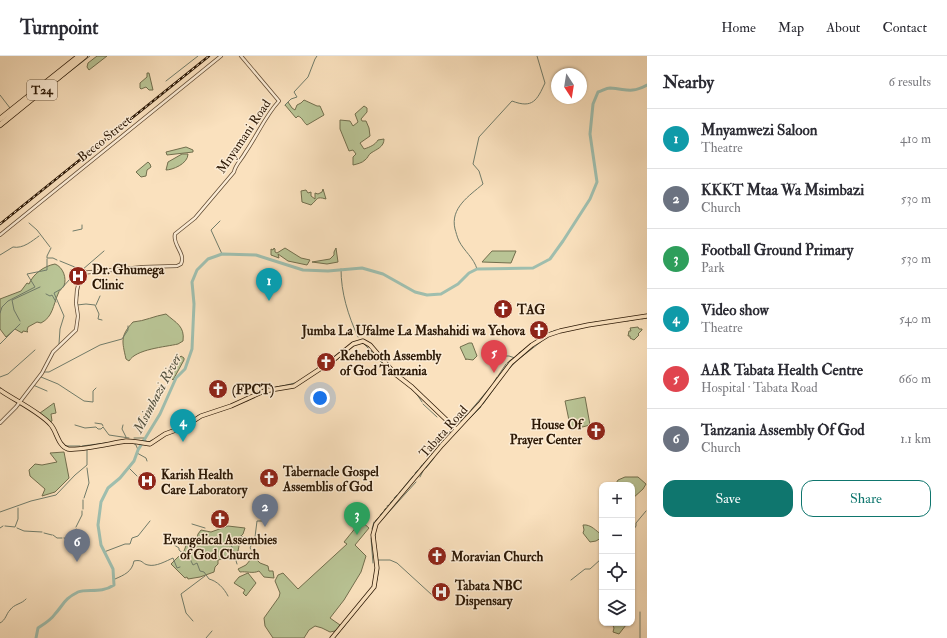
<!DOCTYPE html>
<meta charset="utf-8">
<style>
body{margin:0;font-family:"IM FELL Double Pica",serif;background:#f7f7f7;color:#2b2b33}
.controls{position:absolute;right:12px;bottom:12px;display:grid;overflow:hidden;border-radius:8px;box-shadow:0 1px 3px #0004}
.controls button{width:36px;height:36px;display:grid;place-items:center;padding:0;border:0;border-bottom:1px solid #e1e1e2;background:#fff;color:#2b2b33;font:20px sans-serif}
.compass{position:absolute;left:551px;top:12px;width:36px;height:36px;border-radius:50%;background:#fff;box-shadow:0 1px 3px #0004;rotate:168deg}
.you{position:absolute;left:320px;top:342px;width:14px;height:14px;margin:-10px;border:3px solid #fff;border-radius:50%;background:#1a73e8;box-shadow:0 0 0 6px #1a73e833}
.badge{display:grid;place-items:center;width:26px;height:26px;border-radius:50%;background:#0f766e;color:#fff;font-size:13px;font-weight:700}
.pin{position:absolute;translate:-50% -33px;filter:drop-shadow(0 1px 2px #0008)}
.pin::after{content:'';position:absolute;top:21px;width:14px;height:12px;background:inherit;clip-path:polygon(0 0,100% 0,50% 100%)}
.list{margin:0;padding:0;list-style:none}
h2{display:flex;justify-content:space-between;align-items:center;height:52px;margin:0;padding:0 16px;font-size:17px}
h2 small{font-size:13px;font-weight:400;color:#7c7c81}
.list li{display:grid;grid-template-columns:26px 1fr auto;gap:12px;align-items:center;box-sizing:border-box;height:60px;padding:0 16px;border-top:1px solid #e1e1e2}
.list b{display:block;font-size:15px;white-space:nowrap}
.list p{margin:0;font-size:13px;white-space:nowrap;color:#7c7c81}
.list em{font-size:13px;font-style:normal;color:#7c7c81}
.actions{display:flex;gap:8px;padding:12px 16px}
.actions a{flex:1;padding:9px 0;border:1px solid #0f766e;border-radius:12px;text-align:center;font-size:14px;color:#0f766e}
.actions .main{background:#0f766e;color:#fff}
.icon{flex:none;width:22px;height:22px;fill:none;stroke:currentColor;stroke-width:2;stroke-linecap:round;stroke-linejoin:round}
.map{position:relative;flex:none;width:647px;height:582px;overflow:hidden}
header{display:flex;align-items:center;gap:24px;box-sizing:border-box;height:56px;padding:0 20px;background:#fff;border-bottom:1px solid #e1e1e2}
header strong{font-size:19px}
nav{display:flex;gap:22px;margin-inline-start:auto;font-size:14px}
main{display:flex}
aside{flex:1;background:#fff}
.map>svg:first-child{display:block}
.green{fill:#b9c495;stroke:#726e4d}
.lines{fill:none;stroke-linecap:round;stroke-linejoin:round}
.stream{stroke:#717c6a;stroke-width:1}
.river{stroke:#9fbeae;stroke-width:3}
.minor-casing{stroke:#604a33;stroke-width:4}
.major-casing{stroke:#2c1805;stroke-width:5}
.highway-casing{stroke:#2c1805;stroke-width:6}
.minor{stroke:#fcecd5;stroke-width:2.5}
.major{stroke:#fae1be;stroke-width:3.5}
.highway{stroke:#fae1be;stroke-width:4.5}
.rail-casing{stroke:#2c1805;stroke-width:2.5}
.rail{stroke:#fcecd5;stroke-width:1;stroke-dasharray:3;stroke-linecap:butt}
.labels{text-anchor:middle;stroke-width:3;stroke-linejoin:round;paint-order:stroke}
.shield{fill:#fcecd5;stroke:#6a5843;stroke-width:1}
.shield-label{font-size:12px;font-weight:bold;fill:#2c1805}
.street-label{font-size:13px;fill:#2c1805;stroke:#fcecd5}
.poi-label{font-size:13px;font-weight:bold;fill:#2c1805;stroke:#fcecd5;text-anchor:start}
.water-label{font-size:14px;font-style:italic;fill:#545240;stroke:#fcecd5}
</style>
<header>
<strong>Turnpoint</strong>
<nav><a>Home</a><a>Map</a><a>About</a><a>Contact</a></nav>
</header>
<main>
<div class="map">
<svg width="647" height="582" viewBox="0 0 647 582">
<rect width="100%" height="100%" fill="#fae1be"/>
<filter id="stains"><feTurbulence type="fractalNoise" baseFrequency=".005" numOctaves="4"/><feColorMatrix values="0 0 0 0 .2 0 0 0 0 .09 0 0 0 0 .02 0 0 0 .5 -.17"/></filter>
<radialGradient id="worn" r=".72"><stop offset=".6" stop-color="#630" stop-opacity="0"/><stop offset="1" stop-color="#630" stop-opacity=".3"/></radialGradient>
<path class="green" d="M97 0H107L89 14 87 11 88 7Z
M147 17H149L153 34H149L146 31 141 33 140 32V27L147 21Z
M304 44 317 50H320L324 59 307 69C303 66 303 62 298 60L296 62 285 49 288 46 292 52 295 54 297 49 301 47Z
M364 50 367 52V56L361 63 362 65H366L369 72 370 80 360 87 364 93C370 91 375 89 378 84L384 83C384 91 377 93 371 97 368 99 368 102 365 104 362 107 357 108 353 109V101L356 98 353 94 349 95 340 73V64L350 65 353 70 358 66 355 58Z
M186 91 193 94V96L167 99 166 96Z
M182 98H188C188 108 172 114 166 114L168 106Z
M148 106 150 108 151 111 147 114 146 120 141 121 136 116Z
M323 133 326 143C316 140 318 143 311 149L302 146 301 135 306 134 308 137 311 136V140L315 143V137L318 138 322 136Z
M274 192 275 193V196L277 197 285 192 301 202 310 204 307 209 288 205 278 198 279 202 271 199V193L273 194Z
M336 192 338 206 327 208 312 206 330 203 334 199V196Z
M492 195H516L511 207 482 206Z
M55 208C63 211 67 222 64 230 62 233 59 234 58 238 53 249 53 261 41 267L37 266 28 271 27 275 28 276 23 275 22 277 15 273 6 281 0 273V243L21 235 27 227 29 228C33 218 44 210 55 208Z
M166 258C176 267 185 270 183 285L178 288C165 291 136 293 129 305L126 303C122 285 120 280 133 266 145 265 154 260 166 258Z
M638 271 639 273H642V274L638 278 639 279 634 284 630 282V280H628L629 275H631L630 272Z
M469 287H472L477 300 473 304 466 303V304L460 291Z
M181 300 184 302V304L173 324 170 321C170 313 175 306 181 300Z
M585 341 590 369 571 374 565 345Z
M54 347 56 357 51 358 52 365 50 366 40 357Z
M64 396 69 422 55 436 42 440 45 433 30 420 29 414 35 408 42 409 57 406 50 397Z
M625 421H638L646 428 643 433 632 443V429H615L618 424Z
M361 465 369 472 355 489 366 500 361 516 344 544 330 562 340 569V570L335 575 330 576 322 572 315 570 309 574 304 582H273L265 570 264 562 279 541 280 537 275 525 278 519 283 517 298 533 347 488 344 486Z
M583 469C591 468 596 475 602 479L601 482 596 485 590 486 583 477 584 474Z
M228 470 245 472 243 478 241 480 238 495 230 499 229 501 218 504V508L215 511 214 516 200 521 188 523 187 521 185 522 171 508 184 495 187 487 196 486 198 478 201 474 211 476Z
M251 503H256L260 507 268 510 269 515H273L274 522 264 521 259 515C253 518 246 515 240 516L238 513 246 509Z
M248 517 256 527 246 540 243 537 245 534 234 527 239 521Z
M612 567H626V569L619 578 613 576 614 572Z"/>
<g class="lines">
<path class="stream" d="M166 25 198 0
M0 39 10 52
M37 41 90 0
M285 49 291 43 297 41 294 36 308 21 315 3 317 0
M0 72 10 64
M220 165 211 174 222 198
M29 167 37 174 50 191
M73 175 82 173V169
M51 192 47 200V202H53L57 204
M0 199 13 191C23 193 32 185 39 180
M60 205 82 214 104 195
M341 213C341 237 348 259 358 281
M477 213C474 202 464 195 459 185 457 181 456 176 455 173 450 152 469 140 483 128L479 115 473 108 479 81 512 45C533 53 537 44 545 27L537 0
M46 238 50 240 52 239 56 246
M78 240 79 231
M77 249 86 248 95 249 99 258 98 263 102 264
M96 249 100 240
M0 257 2 251 8 245 35 231 27 218 47 214V203
M642 263 647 262
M20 265 14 254 12 244 40 231
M627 265 638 263
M591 267 596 266
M549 277 556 274
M363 287 371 295
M0 288 20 268
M59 288 60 273 64 260 54 237 61 233 70 223
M371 295 373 298
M519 297 529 290
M374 299 388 313
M502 300H509L515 302
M520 302 542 285
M507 307 512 303
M507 315 518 303
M43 316H49L100 289 122 283 128 274V270
M498 320 506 308
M0 321 8 318 35 294
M41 321 58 328 84 345 93 346V335L96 332
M494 326 497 321
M33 329 47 335
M282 330 295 327
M276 331 281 330
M416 337 422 346
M247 345 252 342
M423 348 437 361
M483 348 496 330
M471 354 493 328
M221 355 246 345
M464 361 470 356
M192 364 199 359
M95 367 102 368 103 370
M75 369 85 372 96 371 98 373H101L103 371 109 379 129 382
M123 369 122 373 126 381
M455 369 463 363
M459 373 481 351
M134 382H144V383
M143 384 149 386 152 384
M441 386 452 373
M133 387 136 389 138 394
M65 390H80
M82 390 113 386
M437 392 441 386
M137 397 146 402 147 405
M428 403 434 396
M423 408 426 405
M129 412 137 420
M420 412 422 409
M426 412 434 402
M415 417 418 414
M420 421 423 415
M399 437 413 420
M84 442 89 427 87 412
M394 442 397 439
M390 447 393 444
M387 450 389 449
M83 453V444
M384 454 386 452
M0 456 31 445 56 439 75 419 87 409V394
M380 459 383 456
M375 465 379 461
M379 467 416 426
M192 468 205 472
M5 470 15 471 18 463V452
M76 471 82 459V455
M0 472 3 470
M17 472 24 475 42 476
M372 473 374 466
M632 476 636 470V467L646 455
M44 477 52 479
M375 478V484
M53 479 57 482H62
M241 480 252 486
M64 482 69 483 76 473
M371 482 373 507
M231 488 237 508
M166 489 171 487 179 492V494L190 503 193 509 197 507 200 515 204 516 209 523C217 525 224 532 228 540
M104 496 125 488H130L132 482 138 480 150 465
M256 500 250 492 255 481 257 465H266L270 454
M378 504H390L397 507 432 539
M115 523C124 519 132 516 134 505 143 503 142 508 148 509 156 511 166 505 173 502L177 512 180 511
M377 524 378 517
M571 524 585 513H590L601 503 600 498 602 497
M356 555 372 536
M640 556V582
M193 565 186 557 181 538 205 520
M0 567C6 564 6 558 10 554 14 548 22 548 26 543
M342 573 353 559
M335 581 340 575
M206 582 212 575"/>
<path class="river" d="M36 582 38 572C44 568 51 564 55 558 64 548 64 543 78 536 87 532 101 538 114 529L113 513 101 489 98 469 101 446 108 432 120 422 134 405 138 394 160 358 176 322 185 313 192 293 194 248 192 226 197 214 208 203 222 198 256 199 303 214 328 215 362 212 383 218 415 236 427 239 441 238 458 228 469 217 477 213 533 212 550 203 563 185 590 143 597 126 590 78 593 48 598 36C602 35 606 32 610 32 628 33 629 38 647 29"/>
<defs>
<path id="minor" d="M0 179 221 0
M0 367 16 351 42 317 53 296 76 274 78 260 76 247 77 234 81 217 143 211 177 210 181 208C186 197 172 189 175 178L195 162 234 116C235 109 242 103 245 97 257 80 265 60 279 45L241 0"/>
<path id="major" d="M0 334C14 344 40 356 51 369 57 376 58 390 68 393 80 395 112 387 126 385 135 385 142 387 150 388L165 378 184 371 201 360 231 350 264 335 294 330 332 305 353 288 363 285 370 289 394 317 412 331 456 373
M332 582 374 531 377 512 373 479 376 468 442 389 480 348 511 307 532 289 548 279 560 275 588 269 647 260"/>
<path id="highway" d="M0 63 79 0
M0 69 85 0"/>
</defs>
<use href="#minor" class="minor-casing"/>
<use href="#major" class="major-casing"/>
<use href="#highway" class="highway-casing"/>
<use href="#minor" class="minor"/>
<use href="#major" class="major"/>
<use href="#highway" class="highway"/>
<defs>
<path id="rail" d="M0 168 209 0"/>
</defs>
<use href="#rail" class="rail-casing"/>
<use href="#rail" class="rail"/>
</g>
<defs>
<symbol id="hospital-disc" viewBox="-11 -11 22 22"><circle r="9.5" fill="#8f2418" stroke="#fcecd5"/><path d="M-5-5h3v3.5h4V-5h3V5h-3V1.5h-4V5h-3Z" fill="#fff"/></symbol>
<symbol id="church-disc" viewBox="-11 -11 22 22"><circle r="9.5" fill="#8f2418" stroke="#fcecd5"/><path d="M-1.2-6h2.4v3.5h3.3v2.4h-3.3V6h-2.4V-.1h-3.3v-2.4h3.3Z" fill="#fff"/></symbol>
</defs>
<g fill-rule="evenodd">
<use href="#hospital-disc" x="67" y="209" width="22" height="22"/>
<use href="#church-disc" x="492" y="242" width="22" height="22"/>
<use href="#church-disc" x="528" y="263" width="22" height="22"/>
<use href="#church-disc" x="315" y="295" width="22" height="22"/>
<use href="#church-disc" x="207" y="322" width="22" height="22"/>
<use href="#church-disc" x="585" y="364" width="22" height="22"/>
<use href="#church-disc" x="258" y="411" width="22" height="22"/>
<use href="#hospital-disc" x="136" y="414" width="22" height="22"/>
<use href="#church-disc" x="209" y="452" width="22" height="22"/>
<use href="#church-disc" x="426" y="489" width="22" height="22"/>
<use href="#hospital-disc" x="430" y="525" width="22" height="22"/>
</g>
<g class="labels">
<rect class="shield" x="27" y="24" width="30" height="20" rx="3"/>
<g class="shield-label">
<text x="42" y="38">T24</text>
</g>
<g class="street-label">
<text transform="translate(243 80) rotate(-56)" y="5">Mnyamani Road</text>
<text transform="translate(104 82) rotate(-39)" y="5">Becco Street</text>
<text transform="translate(443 375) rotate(-48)" y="5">Tabata Road</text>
</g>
<g class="poi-label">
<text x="92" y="218">Dr. Ghumega<tspan x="92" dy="15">Clinic</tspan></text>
<text x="517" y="258">TAG</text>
<text x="525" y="279" text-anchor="end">Jumba La Ufalme La Mashahidi wa Yehova</text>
<text x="340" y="304">Reheboth Assembly<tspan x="340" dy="15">of God Tanzania</tspan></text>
<text x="232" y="338">(FPCT)</text>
<text x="582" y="373" text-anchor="end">House Of<tspan x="582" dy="15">Prayer Center</tspan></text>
<text x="283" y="420">Tabernacle Gospel<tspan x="283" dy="15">Assemblis of God</tspan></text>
<text x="161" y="423">Karish Health<tspan x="161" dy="15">Care Laboratory</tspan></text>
<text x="220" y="488" text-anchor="middle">Evangelical Assembies<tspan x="220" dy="15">of God Church</tspan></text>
<text x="451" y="505">Moravian Church</text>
<text x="455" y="534">Tabata NBC<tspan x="455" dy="15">Dispensary</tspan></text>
</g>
<g class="water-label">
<text transform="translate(157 337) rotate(-62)" y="5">Msimbazi River</text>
</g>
</g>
<rect width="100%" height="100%" filter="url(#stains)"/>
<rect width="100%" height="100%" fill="url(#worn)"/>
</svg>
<div class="controls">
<button>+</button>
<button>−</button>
<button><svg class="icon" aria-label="locate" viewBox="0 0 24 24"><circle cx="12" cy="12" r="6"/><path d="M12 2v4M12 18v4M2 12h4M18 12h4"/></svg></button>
<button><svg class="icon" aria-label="layers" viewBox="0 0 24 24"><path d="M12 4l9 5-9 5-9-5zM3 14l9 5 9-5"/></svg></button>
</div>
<svg class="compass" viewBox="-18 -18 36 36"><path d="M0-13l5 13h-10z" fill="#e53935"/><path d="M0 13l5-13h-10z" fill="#7c7c81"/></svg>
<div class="you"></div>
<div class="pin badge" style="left:269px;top:245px;background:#0f9aa8">1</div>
<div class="pin badge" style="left:265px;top:471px;background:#6b7280">2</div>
<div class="pin badge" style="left:357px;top:479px;background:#2e9e5b">3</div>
<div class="pin badge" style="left:183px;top:386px;background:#0f9aa8">4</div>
<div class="pin badge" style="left:494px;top:317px;background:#e0444e">5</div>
<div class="pin badge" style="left:77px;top:506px;background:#6b7280">6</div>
</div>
<aside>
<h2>Nearby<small>6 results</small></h2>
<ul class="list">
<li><span class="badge" style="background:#0f9aa8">1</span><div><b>Mnyamwezi Saloon</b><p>Theatre</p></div><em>410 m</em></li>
<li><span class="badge" style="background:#6b7280">2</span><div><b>KKKT Mtaa Wa Msimbazi</b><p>Church</p></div><em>530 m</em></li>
<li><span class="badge" style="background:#2e9e5b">3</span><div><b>Football Ground Primary</b><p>Park</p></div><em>530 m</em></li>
<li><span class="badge" style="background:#0f9aa8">4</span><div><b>Video show</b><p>Theatre</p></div><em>540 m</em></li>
<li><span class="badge" style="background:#e0444e">5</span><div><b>AAR Tabata Health Centre</b><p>Hospital · Tabata Road</p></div><em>660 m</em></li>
<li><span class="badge" style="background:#6b7280">6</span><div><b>Tanzania Assembly Of God</b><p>Church</p></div><em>1.1 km</em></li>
</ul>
<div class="actions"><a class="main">Save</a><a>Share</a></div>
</aside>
</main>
